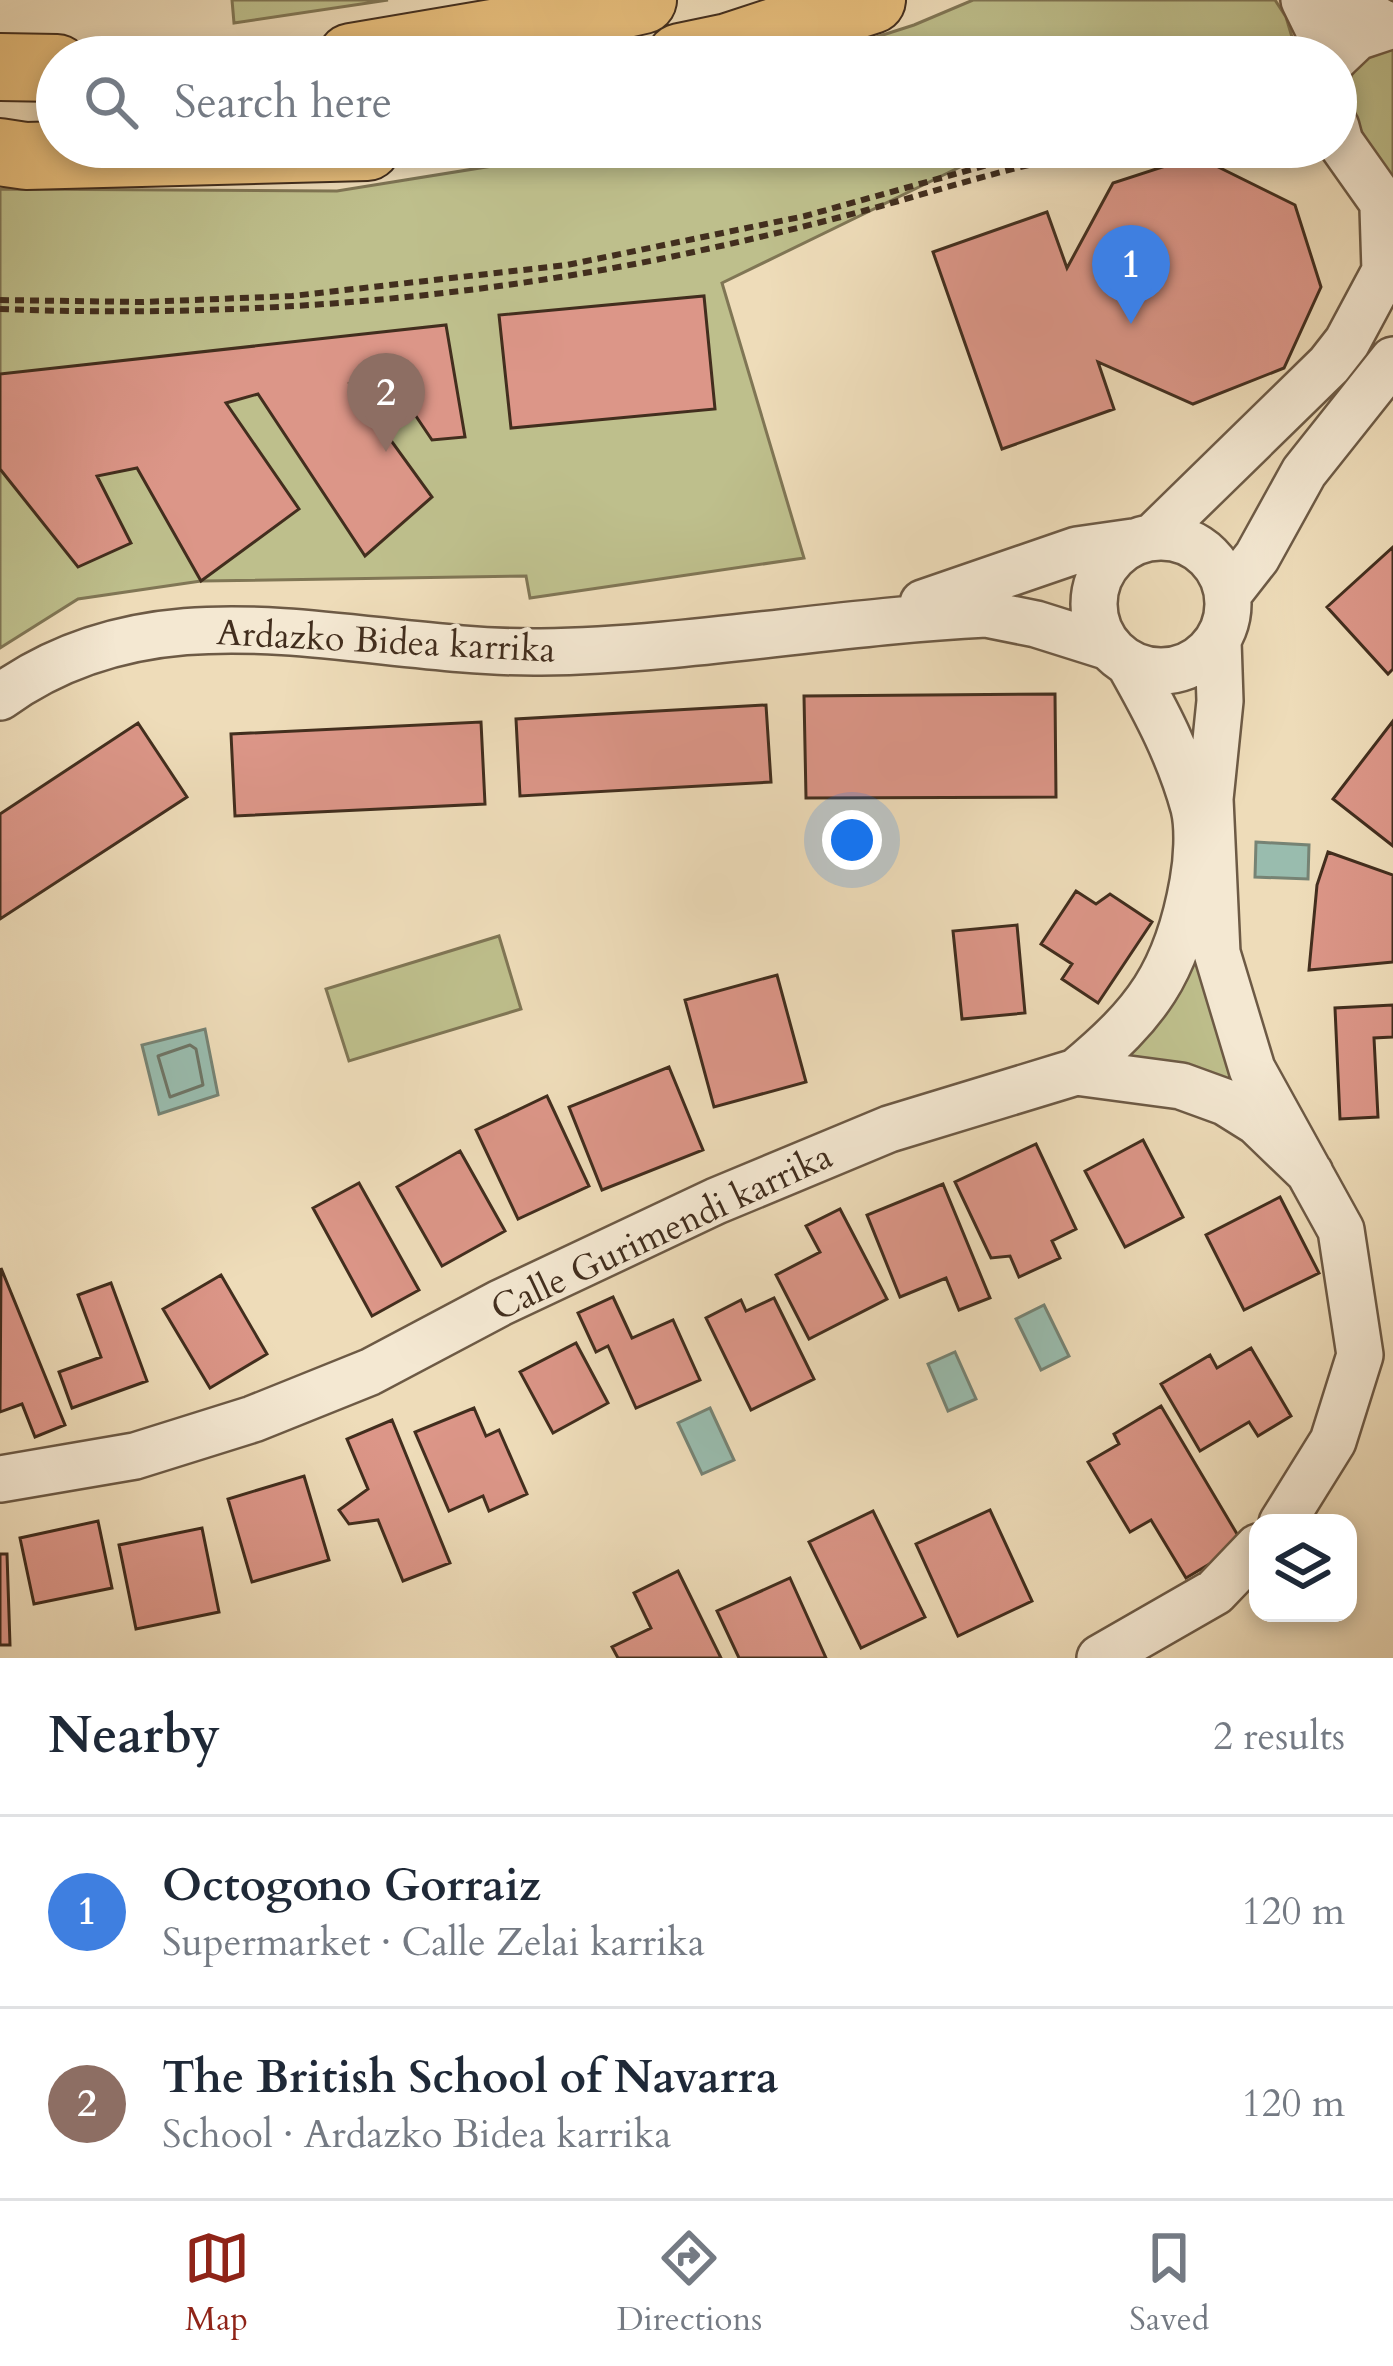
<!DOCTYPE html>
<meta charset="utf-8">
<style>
body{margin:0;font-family:Cardo,serif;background:#f2f2f3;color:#1f2937}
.controls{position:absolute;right:36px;bottom:36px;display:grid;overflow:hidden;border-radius:24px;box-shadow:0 6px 18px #0003}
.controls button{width:108px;height:108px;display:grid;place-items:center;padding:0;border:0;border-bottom:3px solid #e0e1e3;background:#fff;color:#1f2937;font:60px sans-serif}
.you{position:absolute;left:852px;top:840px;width:42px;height:42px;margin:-30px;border:9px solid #fff;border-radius:50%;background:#1a73e8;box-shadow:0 0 0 18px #1a73e833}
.badge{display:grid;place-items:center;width:78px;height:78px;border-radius:50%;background:#8f2418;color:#fff;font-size:39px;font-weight:700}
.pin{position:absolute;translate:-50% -99px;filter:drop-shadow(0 3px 6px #0008)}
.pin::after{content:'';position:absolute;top:63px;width:42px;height:36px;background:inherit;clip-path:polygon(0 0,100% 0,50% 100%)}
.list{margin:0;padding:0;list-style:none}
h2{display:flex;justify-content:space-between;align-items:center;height:156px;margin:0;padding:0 48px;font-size:51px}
h2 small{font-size:39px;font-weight:400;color:#747a83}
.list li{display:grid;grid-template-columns:78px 1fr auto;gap:36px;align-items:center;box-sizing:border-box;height:192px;padding:0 48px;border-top:3px solid #e0e1e3}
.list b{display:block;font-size:45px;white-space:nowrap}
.list p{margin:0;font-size:39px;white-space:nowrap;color:#747a83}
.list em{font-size:39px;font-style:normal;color:#747a83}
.icon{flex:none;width:66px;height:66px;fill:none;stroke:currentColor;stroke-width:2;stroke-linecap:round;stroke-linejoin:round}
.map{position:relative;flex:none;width:1393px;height:1658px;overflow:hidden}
.search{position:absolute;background:#fff;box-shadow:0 6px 18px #0003;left:36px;right:36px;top:36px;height:132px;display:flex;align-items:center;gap:30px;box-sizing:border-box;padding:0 42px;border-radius:66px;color:#747a83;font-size:45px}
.sheet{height:540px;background:#fff}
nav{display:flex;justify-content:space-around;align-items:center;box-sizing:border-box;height:168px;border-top:3px solid #e0e1e3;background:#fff;font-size:33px;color:#747a83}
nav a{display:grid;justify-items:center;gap:6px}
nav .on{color:#8f2418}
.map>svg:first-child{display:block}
.green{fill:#bebf8c;stroke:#807655;stroke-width:3}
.water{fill:#99bcae;stroke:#768374;stroke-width:3}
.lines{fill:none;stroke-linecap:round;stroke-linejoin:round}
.shore{stroke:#6e7566;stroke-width:3}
.building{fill:#dc9688;stroke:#422e1e;stroke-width:3}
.minor-casing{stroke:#6d5a45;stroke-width:50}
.highway-casing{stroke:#422e1e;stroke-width:70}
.path{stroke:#422e1e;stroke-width:6;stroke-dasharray:9 6;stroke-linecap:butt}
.minor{stroke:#f4e8d2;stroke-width:45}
.highway{stroke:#e7be7c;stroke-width:66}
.labels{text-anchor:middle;stroke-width:9;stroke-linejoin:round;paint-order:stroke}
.street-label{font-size:36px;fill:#422e1e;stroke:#f4e8d2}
</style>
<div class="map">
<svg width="1393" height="1658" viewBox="0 0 1393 1658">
<rect width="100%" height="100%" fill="#eedcb9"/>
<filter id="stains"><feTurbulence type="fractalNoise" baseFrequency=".00167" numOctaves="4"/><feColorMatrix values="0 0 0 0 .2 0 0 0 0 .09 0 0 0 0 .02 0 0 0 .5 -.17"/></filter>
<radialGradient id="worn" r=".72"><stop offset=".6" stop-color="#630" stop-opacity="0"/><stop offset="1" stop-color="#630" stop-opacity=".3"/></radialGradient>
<path class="green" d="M232 0H388L234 23Z
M973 0H1275L1286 17 1298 57H1218L1176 45 1057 41 918 57H814L914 25Z
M1393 49V179C1363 138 1310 67 1393 49Z
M610 147H1001L722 283 804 558 530 598 526 576 201 581 78 599 0 648V189L337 191Z
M1201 913 1255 1097 1106 1064Z
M499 936 521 1009 349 1061 326 989Z"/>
<path class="water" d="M1256 842 1309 845 1308 879 1255 877Z
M205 1029 218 1095 159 1114 142 1045Z
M1044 1305 1069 1356 1041 1370 1016 1319Z
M955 1352 976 1399 948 1411 928 1364Z
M710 1408 734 1460 702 1474 678 1423Z"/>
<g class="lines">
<path class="shore" d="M190 1045 196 1049 203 1085 170 1097 158 1056Z"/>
</g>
<path class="building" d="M1196 156 1295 205 1321 287 1284 368 1193 404 1098 362 1114 409 1002 449 933 252 1047 212 1067 268 1113 183Z
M704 296 715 409 511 428 499 315Z
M446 325 465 437 432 440 391 379 350 384 432 497 365 556 258 394 226 403 299 509 201 581 137 468 97 476 131 543 78 567 0 469V374Z
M1393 547V669L1388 674 1327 607Z
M1055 694 1056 797 806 798 804 696Z
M766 705 771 782 520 796 516 719Z
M1393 721V846L1333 799Z
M481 722 485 804 235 816 231 734Z
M138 723 187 797 0 919V814Z
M1328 852 1393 875V962L1309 970 1317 885Z
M1076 891 1096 904 1110 894 1152 922 1098 1003 1062 979 1072 964 1041 944Z
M1017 925 1025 1013 962 1019 953 931Z
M777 975 806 1082 714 1107 685 1000Z
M1393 1005V1037L1374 1038 1378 1117 1340 1119 1335 1008Z
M669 1067 703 1150 602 1190 569 1107Z
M547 1096 589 1186 518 1219 476 1130Z
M1143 1140 1183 1217 1125 1247 1085 1171Z
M1036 1144 1076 1229 1052 1241 1060 1258 1019 1277 1010 1256 991 1258 955 1182Z
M460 1151 505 1231 442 1266 397 1187Z
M359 1183 419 1290 372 1316 313 1208Z
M943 1184 990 1298 959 1310 946 1278 900 1297 867 1215Z
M1280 1197 1319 1273 1244 1310 1206 1235Z
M840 1209 887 1299 809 1339 776 1275 820 1252 806 1226Z
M1 1268 65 1425 35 1437 22 1404 0 1412Z
M221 1275 267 1354 210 1388 163 1309Z
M111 1283 147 1381 72 1408 59 1372 101 1357 78 1295Z
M613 1297 632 1338 673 1320 700 1380 636 1408 608 1346 596 1352 578 1313Z
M774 1298 814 1379 751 1410 706 1318 741 1300 746 1311Z
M576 1343 608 1403 553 1433 520 1372Z
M1251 1348 1291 1416 1258 1436 1249 1422 1200 1451 1161 1384 1210 1355 1217 1368Z
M1161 1406 1243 1544 1186 1578 1151 1520 1130 1532 1088 1462 1119 1444 1114 1434Z
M474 1408 486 1436 499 1430 527 1494 489 1511 483 1496 449 1511 415 1432Z
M392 1420 450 1563 403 1581 378 1520 349 1524 339 1510 368 1489 347 1439Z
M304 1476 329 1560 252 1582 228 1499Z
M990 1510 1032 1601 958 1636 916 1544Z
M873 1511 925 1617 861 1648 809 1542Z
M98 1521 112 1588 34 1604 20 1538Z
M202 1528 219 1612 136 1629 119 1545Z
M0 1554H7L10 1645H0Z
M678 1571 721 1658H618L612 1647 651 1628 634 1593Z
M790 1578 826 1658H739L717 1611Z"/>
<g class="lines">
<defs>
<path id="minor" d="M1304 0 1332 57
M1342 0 1388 26
M1336 57 1357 37 1393 25
M1336 127 1340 142 1393 217
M1094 604a67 67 0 1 1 134 0a67 67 0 1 1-134 0Z
M1153 537 1329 365 1347 342 1385 271 1383 208
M1228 594 1257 557 1304 472 1393 360
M923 603 1077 550 1133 542
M1218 641 1220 701 1210 799 1217 953 1252 1069 1341 1230 1360 1355 1333 1441 1282 1523
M0 697C165 578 357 654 541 652 689 650 837 621 986 614L1036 624 1109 647
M1076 1072C1146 1014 1177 973 1193 882 1197 860 1199 829 1194 808 1180 756 1156 711 1130 665
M0 1479 135 1456 253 1419 370 1372 500 1303 716 1201 889 1129 1076 1072 1181 1086 1225 1102 1257 1122 1310 1173
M1100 1658 1215 1592 1258 1547"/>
<path id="highway" d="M351 57 516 29 643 0
M680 57 728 47 872 0
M0 67 57 68
M0 152 26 156 367 147"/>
</defs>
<use href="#minor" class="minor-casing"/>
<use href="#highway" class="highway-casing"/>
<path class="path" d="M0 300 143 302 292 296 567 265 805 216 1052 147
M0 309C229 318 465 301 689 253 749 240 808 226 867 210 949 187 1030 161 1114 147"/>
<use href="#minor" class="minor"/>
<use href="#highway" class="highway"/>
</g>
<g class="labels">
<g class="street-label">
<text transform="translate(386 640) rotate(3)" y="13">Ardazko Bidea karrika</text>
<text transform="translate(661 1231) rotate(-25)" y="13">Calle Gurimendi karrika</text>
</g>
</g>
<rect width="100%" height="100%" filter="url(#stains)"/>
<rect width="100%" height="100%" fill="url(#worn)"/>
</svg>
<div class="controls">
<button><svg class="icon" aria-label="layers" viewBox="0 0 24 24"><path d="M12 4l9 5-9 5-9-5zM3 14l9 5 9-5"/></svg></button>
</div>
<div class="you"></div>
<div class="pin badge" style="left:1131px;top:324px;background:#3f7fe0">1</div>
<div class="pin badge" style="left:386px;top:452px;background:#8d6e63">2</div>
<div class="search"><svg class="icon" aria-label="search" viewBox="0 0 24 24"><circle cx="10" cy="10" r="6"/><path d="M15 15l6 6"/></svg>Search here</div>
</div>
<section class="sheet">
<h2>Nearby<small>2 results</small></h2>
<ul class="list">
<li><span class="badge" style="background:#3f7fe0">1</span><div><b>Octogono Gorraiz</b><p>Supermarket · Calle Zelai karrika</p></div><em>120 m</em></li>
<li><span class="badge" style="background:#8d6e63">2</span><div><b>The British School of Navarra</b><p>School · Ardazko Bidea karrika</p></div><em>120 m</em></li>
</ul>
</section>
<nav>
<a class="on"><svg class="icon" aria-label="map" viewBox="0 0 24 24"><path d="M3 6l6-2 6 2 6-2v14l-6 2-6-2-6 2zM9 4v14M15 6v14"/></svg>Map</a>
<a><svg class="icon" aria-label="directions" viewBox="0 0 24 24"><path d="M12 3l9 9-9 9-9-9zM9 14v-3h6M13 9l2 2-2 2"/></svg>Directions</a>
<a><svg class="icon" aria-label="saved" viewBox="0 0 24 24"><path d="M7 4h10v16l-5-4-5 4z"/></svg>Saved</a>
</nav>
